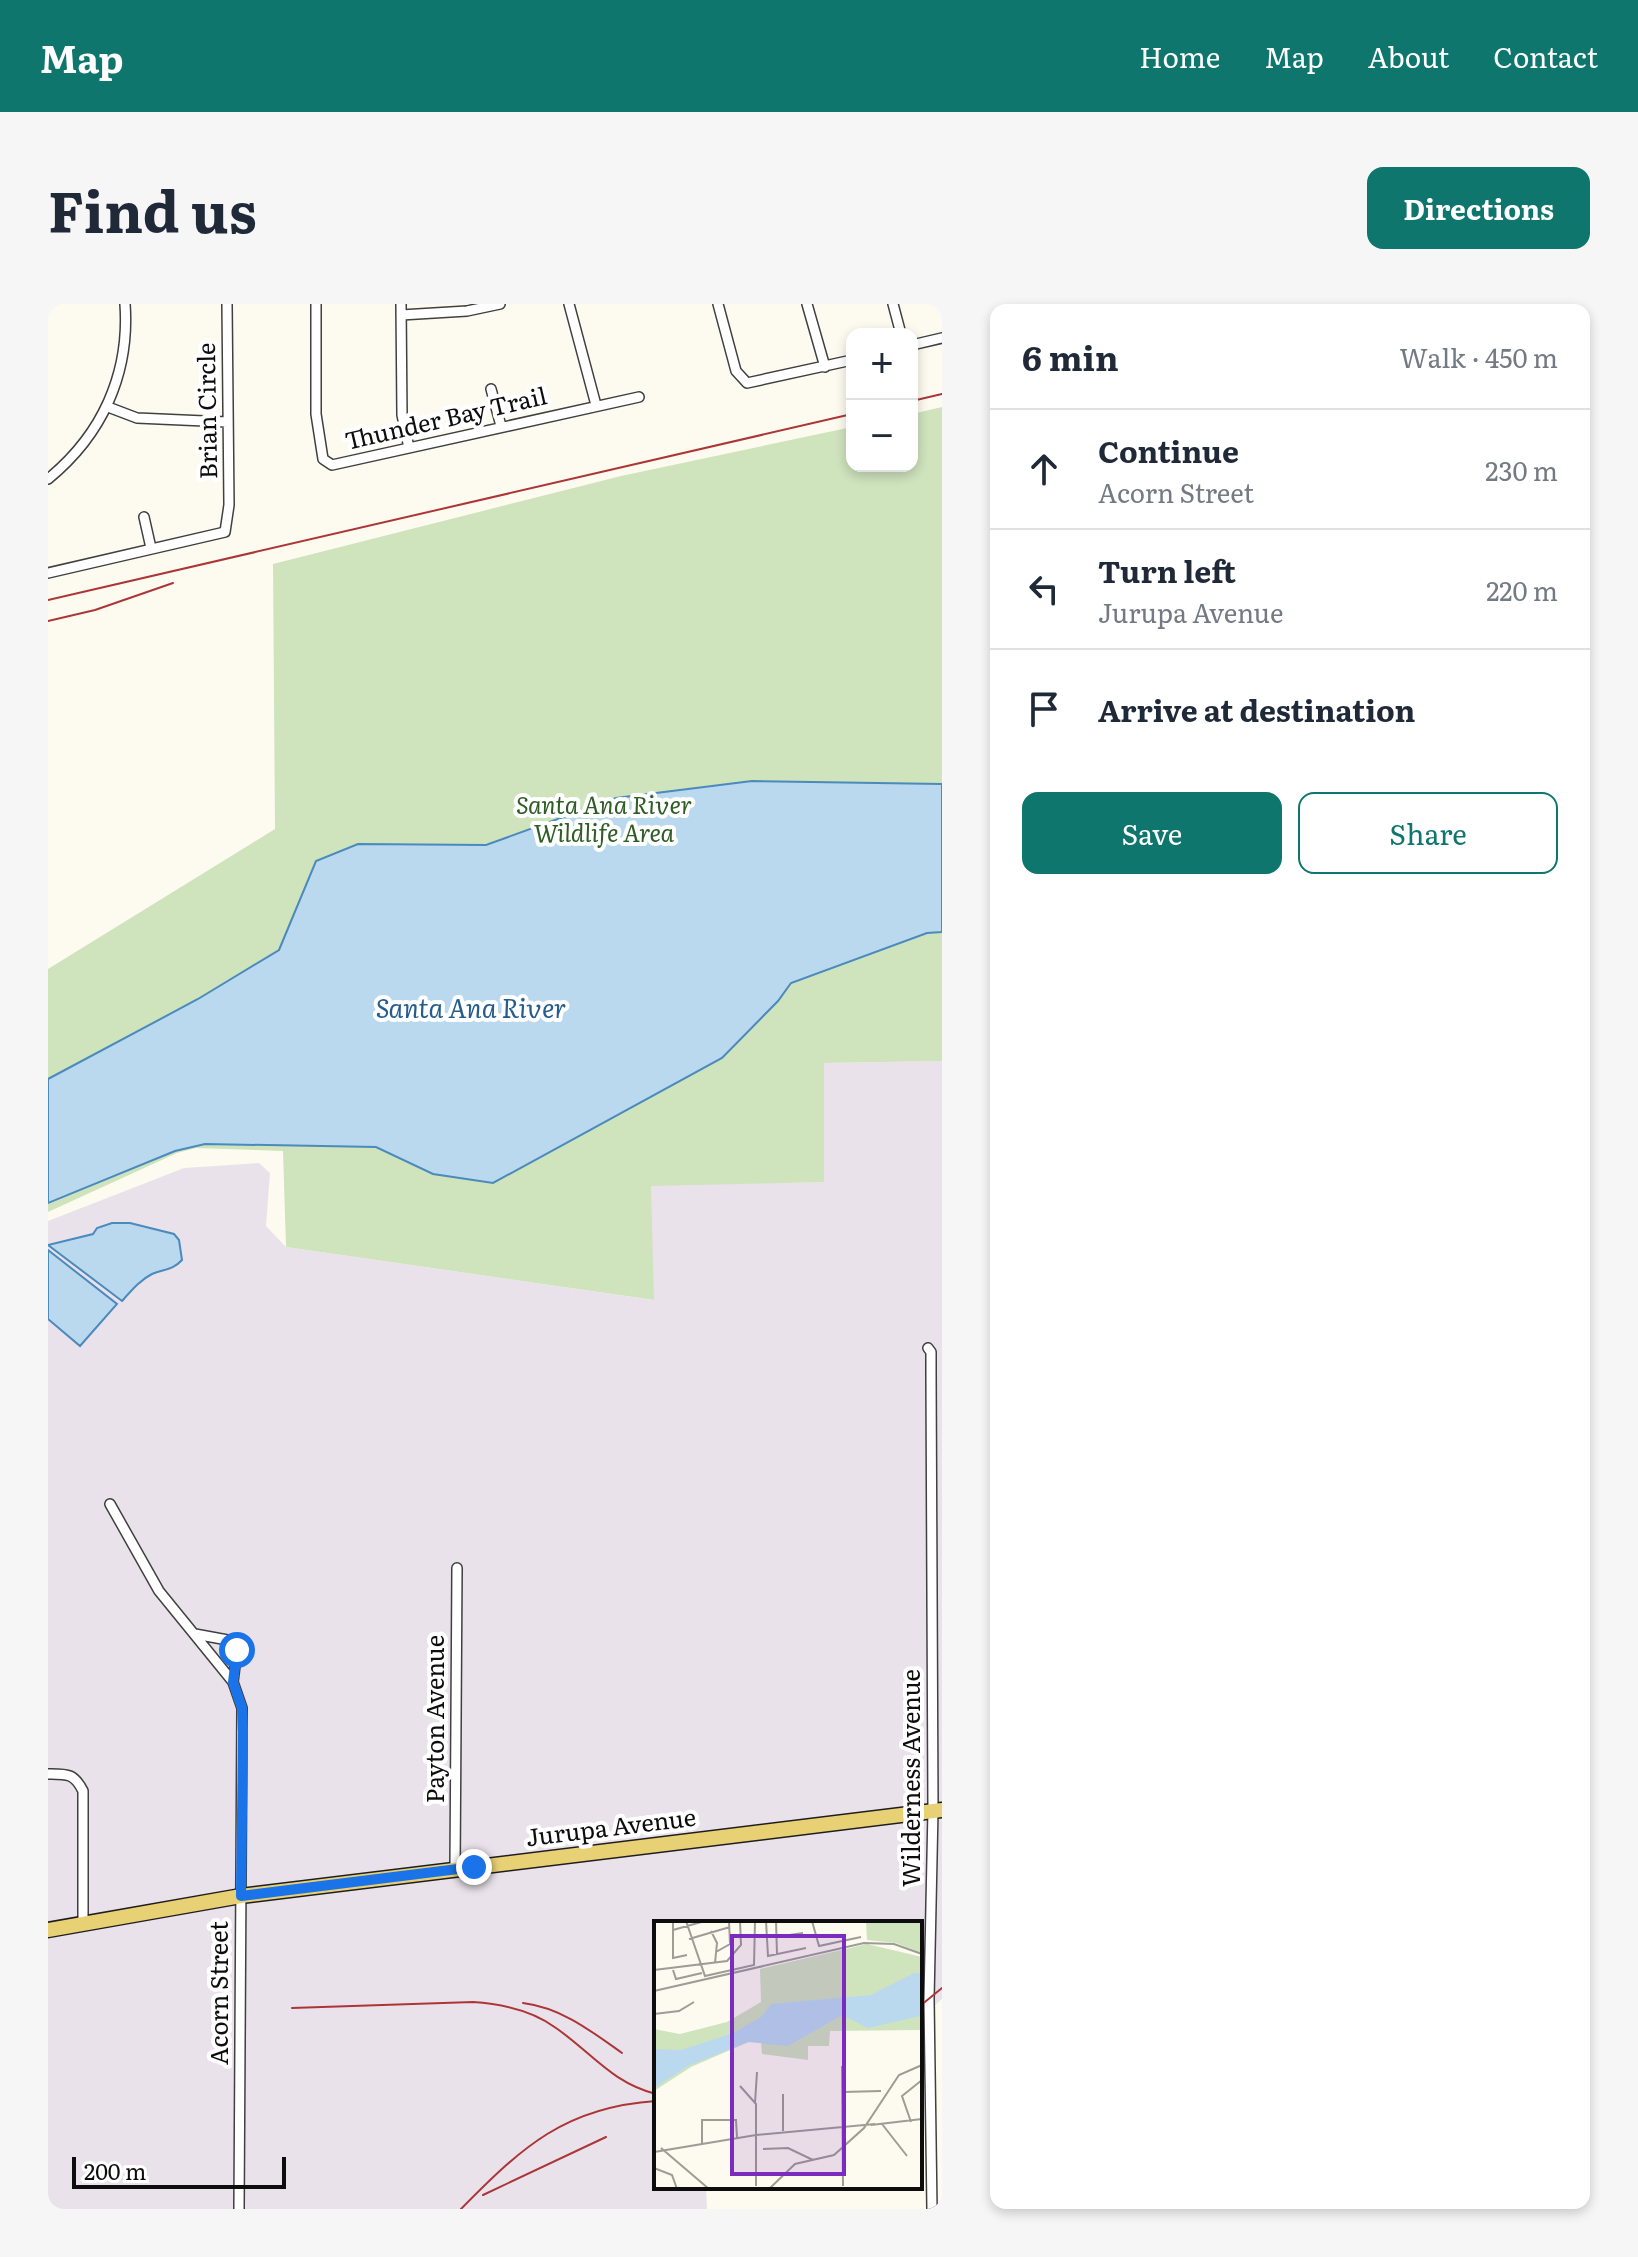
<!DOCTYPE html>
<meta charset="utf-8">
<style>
body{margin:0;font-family:Literata,serif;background:#f6f6f7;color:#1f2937}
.controls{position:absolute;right:24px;top:24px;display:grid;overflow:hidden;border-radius:16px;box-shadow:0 4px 12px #0003}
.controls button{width:72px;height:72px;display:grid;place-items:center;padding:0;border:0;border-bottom:2px solid #e0e1e3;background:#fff;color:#1f2937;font:40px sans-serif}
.scale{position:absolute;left:24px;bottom:20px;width:214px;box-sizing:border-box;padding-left:8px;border:4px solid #0d0d0d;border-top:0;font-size:22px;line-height:28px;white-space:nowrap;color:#0d0d0d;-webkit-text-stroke:6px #fff;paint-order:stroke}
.stop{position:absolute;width:24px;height:24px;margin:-18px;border:6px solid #1a73e8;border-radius:50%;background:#fff}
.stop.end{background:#1a73e8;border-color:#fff;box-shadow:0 2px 8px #0008}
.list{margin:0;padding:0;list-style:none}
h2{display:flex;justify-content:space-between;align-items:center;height:104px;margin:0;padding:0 32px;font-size:34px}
h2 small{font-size:26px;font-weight:400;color:#747a83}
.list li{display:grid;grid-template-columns:52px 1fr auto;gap:24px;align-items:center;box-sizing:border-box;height:120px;padding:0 32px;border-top:2px solid #e0e1e3}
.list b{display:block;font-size:30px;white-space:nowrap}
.list p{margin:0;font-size:26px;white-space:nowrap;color:#747a83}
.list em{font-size:26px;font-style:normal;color:#747a83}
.actions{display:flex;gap:16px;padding:24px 32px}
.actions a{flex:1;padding:18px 0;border:2px solid #0f766e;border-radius:16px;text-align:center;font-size:28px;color:#0f766e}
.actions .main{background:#0f766e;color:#fff}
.icon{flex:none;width:44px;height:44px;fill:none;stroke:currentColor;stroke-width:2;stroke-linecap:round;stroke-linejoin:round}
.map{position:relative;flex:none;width:894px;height:1905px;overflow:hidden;border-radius:16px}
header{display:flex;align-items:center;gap:48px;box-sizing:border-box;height:112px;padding:0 40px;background:#0f766e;color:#fff}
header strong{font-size:38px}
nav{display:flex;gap:44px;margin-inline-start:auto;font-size:28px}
.intro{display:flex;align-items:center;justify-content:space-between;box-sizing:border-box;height:192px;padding:0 48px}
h1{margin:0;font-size:56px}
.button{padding:20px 36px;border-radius:16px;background:#0f766e;color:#fff;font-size:28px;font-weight:700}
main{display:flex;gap:48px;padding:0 48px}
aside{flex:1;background:#fff;border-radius:16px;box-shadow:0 4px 12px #0003}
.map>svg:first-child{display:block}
.industrial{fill:#eae2eb}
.green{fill:#cfe3bd}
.water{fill:#bad9ee;stroke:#4a8abc;stroke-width:2}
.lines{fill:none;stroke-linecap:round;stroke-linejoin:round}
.minor-casing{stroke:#404040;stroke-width:12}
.primary-casing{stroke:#1e1e1e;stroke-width:17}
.minor{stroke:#fff;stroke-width:9}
.primary{stroke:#e8d075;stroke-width:14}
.rail{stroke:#ac3637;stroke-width:2}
.route{stroke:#1a73e8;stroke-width:10}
.labels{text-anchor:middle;stroke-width:8;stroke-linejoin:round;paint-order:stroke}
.street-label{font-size:24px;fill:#0d0d0d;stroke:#fff}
.park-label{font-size:24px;font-style:italic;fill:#2f5d25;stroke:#fff}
.water-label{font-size:26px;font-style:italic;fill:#265d8f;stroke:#fff}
.inset-road{fill:none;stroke:#9d9c95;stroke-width:2}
.view{fill:#7b2cbf;fill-opacity:0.15;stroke:#7b2cbf;stroke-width:4}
.inset-edge{fill:none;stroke:#0d0d0d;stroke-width:4}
</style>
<header>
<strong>Map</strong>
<nav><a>Home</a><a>Map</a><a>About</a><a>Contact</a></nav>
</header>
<div class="intro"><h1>Find us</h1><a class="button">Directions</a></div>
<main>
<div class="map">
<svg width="894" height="1905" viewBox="0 0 894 1905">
<rect width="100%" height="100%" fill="#fdfbef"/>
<path class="industrial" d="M894 757V1695L872 1714V1619H608V1883H658L659 1905H0V917L136 864 211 859 222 869 218 922 238 943 605 996 602 881 776 878V759Z"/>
<path class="green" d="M894 103V757L776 759V878L603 882 606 996 238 943 235 847 148 844 129 849 0 908V665L227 525 225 260 573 172 804 123V162H864V110Z"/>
<path class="water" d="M704 477 894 480V628L879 629 743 679 730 697 674 754 445 879 385 870 328 843 157 840 127 847 0 899V775L150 695 231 646 268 557 310 540 438 541 568 494Z
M64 919H82L126 930 131 936 134 956C125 966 116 965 104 970 92 976 83 987 74 997L0 941 45 930 49 924Z
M0 946 69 1000 32 1042 0 1015Z"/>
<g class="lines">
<defs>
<path id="minor" d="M268 0V110L275 155 284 161 591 93
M353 0 354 111 361 144
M521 0 548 101
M670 0 688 67 699 79 804 56
M759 0 777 63
M845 0 853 30
M353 11 419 7 452 0
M864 41 894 34
M443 85 453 122
M60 103 89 114 179 118
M0 175C54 131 82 70 77 0
M96 213 103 244
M0 269 177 228 181 201 179 0
M880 1044 883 1048V1070L885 1506 881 1695 884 1905
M62 1200 111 1287 185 1378 194 1404 191 1905
M147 1330 185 1337 189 1346 185 1378
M0 1470C19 1470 26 1469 35 1487V1620
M407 1565 409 1264"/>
<path id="primary" d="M0 1626 193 1592 894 1506"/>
</defs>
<use href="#minor" class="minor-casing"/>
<use href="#primary" class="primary-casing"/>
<use href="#minor" class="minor"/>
<use href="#primary" class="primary"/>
<path class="rail" d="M864 97 894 90
M0 296 804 110
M0 317 47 306 125 279
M475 1699C514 1704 543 1727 574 1749
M872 1702 894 1684
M244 1704 425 1698C455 1700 484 1706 508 1724 544 1749 564 1779 608 1790
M435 1891 558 1833
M413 1905C474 1843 517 1803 608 1797"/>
</g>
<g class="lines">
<path class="route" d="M189 1346 185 1378 194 1404 195 1428 193 1592 426 1563"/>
</g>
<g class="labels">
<g class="street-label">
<text transform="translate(160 107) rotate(-91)" y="8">Brian Circle</text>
<text transform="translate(398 115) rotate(-13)" y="8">Thunder Bay Trail</text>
<text transform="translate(388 1415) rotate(-90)" y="8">Payton Avenue</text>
<text transform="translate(864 1474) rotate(-90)" y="8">Wilderness Avenue</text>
<text transform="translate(563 1524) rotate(-7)" y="8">Jurupa Avenue</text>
<text transform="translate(172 1689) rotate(-90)" y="8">Acorn Street</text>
</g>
<g class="park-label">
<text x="556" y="510">Santa Ana River<tspan x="556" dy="28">Wildlife Area</tspan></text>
</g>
<g class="water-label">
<text x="423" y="714">Santa Ana River</text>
</g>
</g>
<g transform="translate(606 1617)">
<rect width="268" height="268" fill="#fdfbef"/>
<path d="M212 0H268V32L242 22 213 19ZM213 23 268 36V109L176 110 175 125H154V139L108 133 107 121 97 120 37 146 0 170V108L26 113 73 101 107 81 106 48Z" fill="#cfe3bd"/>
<path d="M260 52H268L266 95 214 107 188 94 134 125 94 121 34 145 0 167V128L27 129 79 112 107 96 117 83 217 74Z" fill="#bad9ee"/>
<path class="inset-road" d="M19 0V37L33 34M32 0 51 55 100 44 101 0M112 0 114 35 152 27M122 0 123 33M158 0 165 25 207 16M19 9 51 0M57 10 63 22 61 42M122 16 149 12M35 18 76 6M62 31 76 23 75 0M0 49 73 40 87 24 86 0M19 49 22 58 48 52M0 70 210 22 240 23 268 33M0 76V0M0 93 25 90 40 81M188 145 189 265M86 165 102 183V265M189 171 227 170M101 182 103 151M267 198 268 122M257 201 248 175 268 159M228 203 253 235M217 204 268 198M129 210V173M48 223V199H82L83 217M0 225V231L102 214 221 203M7 227 55 268M109 228 134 227 159 239M0 247 18 254 23 268M76 268H209M115 268 141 243 180 234 210 207 245 154 268 144"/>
<path class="view" d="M78 15H190V253H78Z"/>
<rect width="268" height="268" class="inset-edge"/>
</g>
</svg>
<div class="controls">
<button>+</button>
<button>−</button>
</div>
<div class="scale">200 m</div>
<div class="stop" style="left:189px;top:1346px"></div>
<div class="stop end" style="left:426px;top:1563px"></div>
</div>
<aside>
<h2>6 min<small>Walk · 450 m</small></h2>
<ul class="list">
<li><svg class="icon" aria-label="ahead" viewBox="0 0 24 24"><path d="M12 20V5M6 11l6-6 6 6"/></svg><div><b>Continue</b><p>Acorn Street</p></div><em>230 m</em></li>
<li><svg class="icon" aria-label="left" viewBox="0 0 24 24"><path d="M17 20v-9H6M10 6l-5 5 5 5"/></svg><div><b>Turn left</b><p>Jurupa Avenue</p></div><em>220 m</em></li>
<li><svg class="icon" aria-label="arrive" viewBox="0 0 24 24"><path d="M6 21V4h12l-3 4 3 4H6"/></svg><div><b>Arrive at destination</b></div></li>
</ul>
<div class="actions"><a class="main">Save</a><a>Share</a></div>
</aside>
</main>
